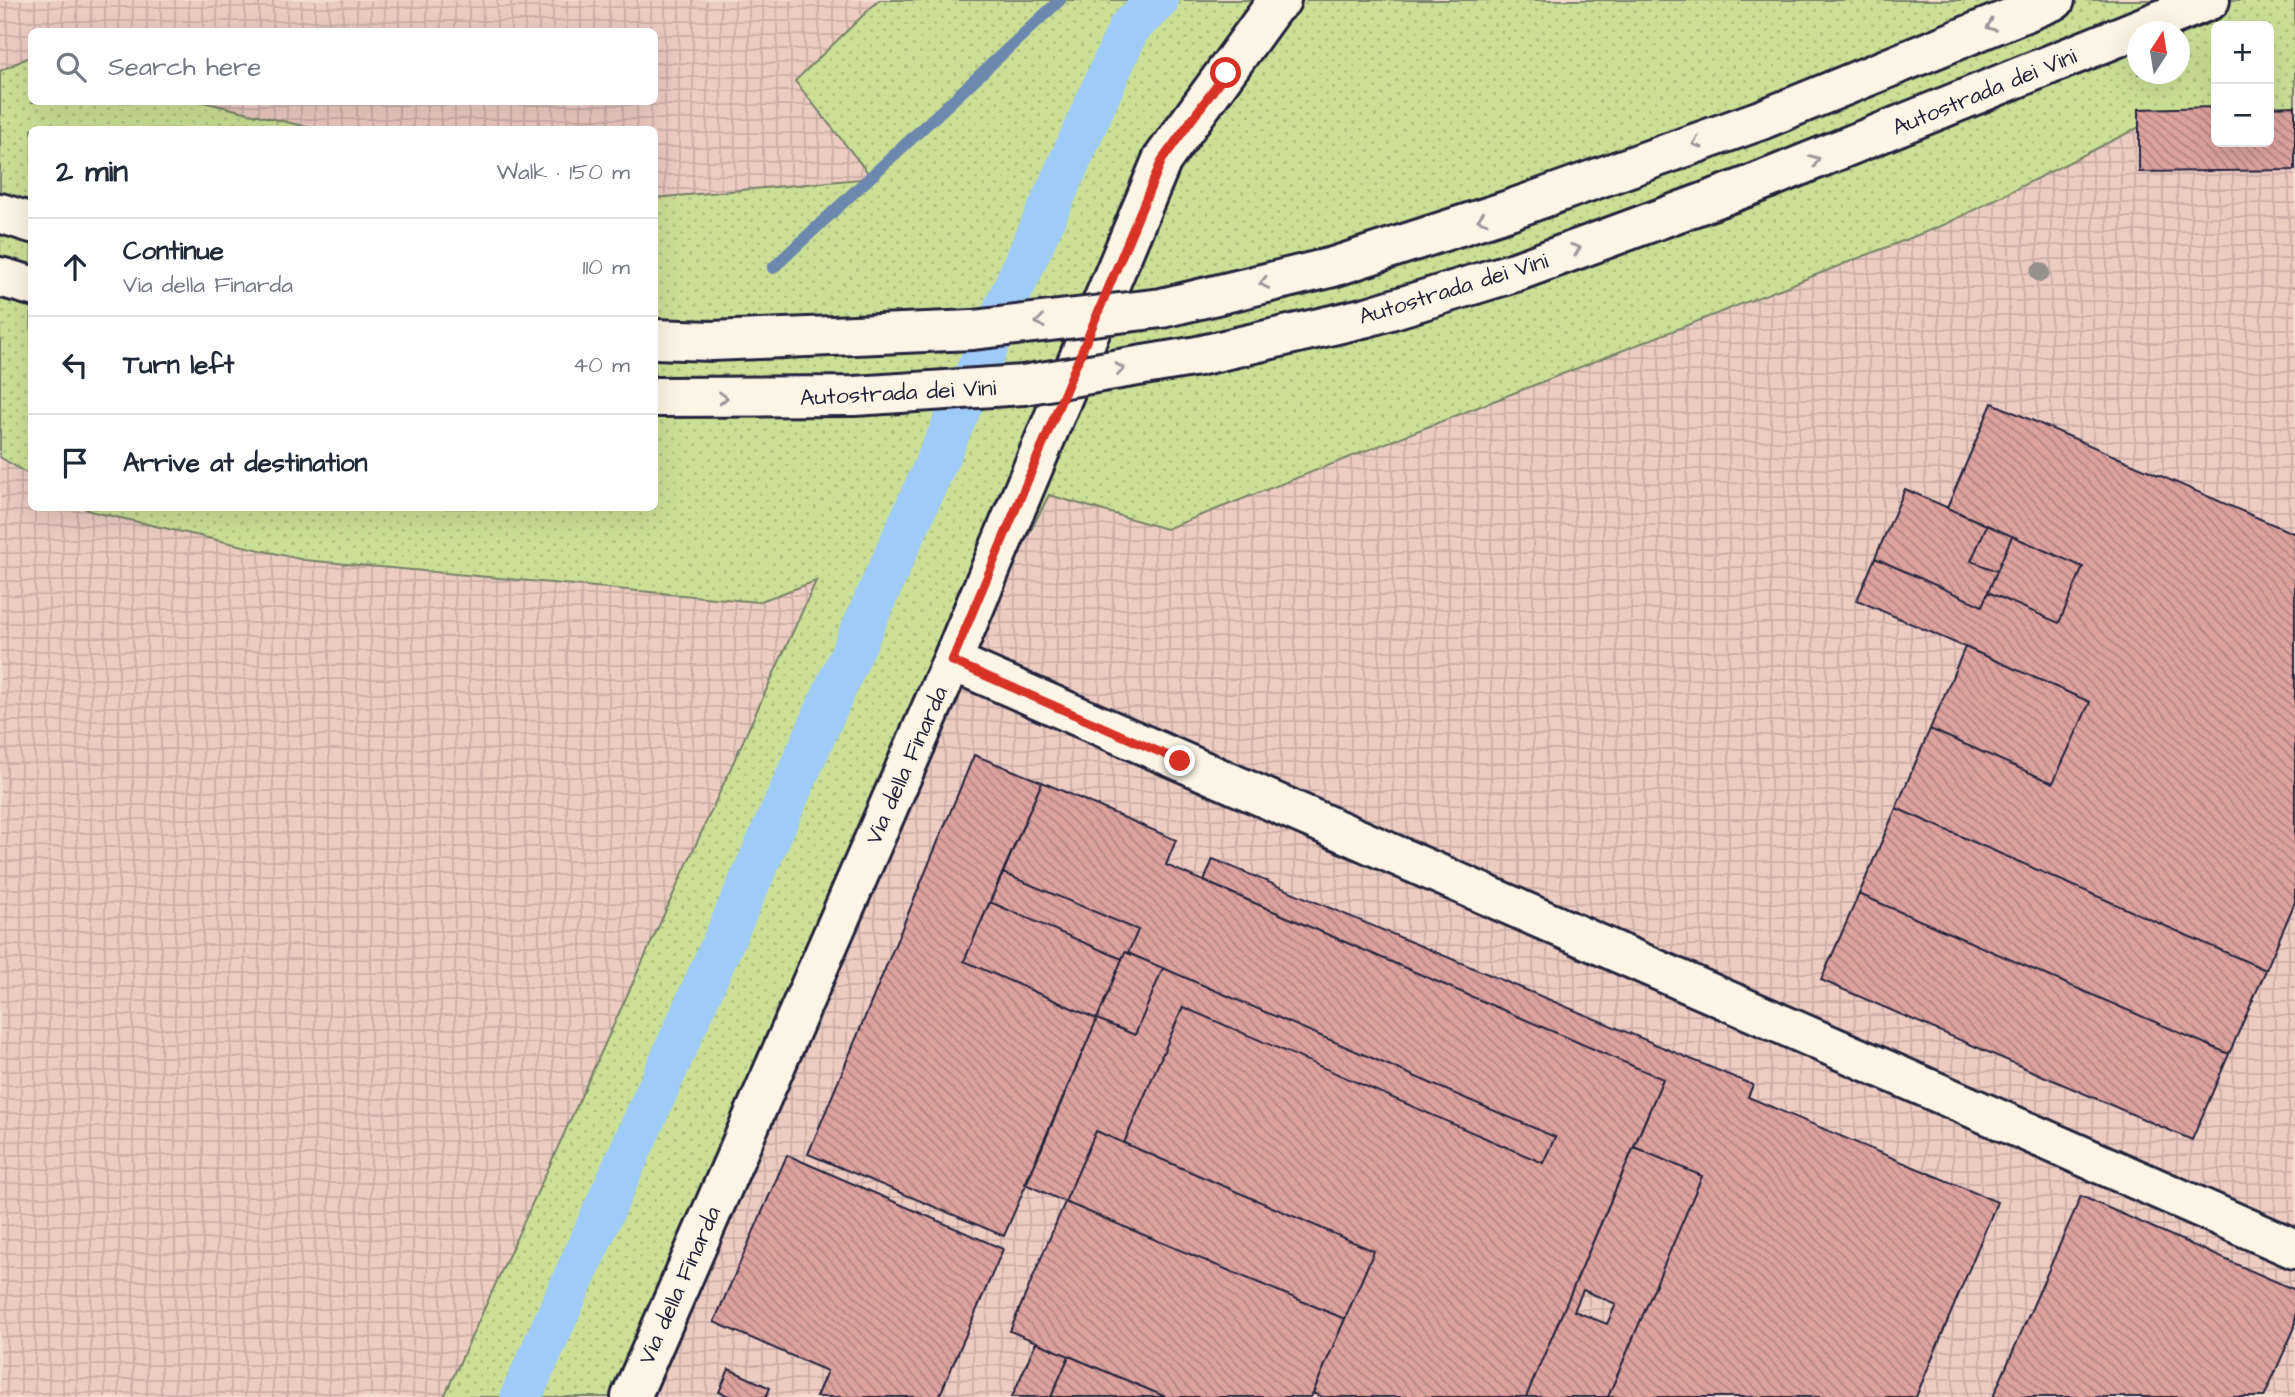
<!DOCTYPE html>
<meta charset="utf-8">
<style>
body{margin:0;font-family:"Architects Daughter",sans-serif;background:#f6f6f7;color:#1f2937}
.controls{position:absolute;right:21px;top:21px;display:grid;overflow:hidden;border-radius:10px;box-shadow:0 7px 28px #0002}
.controls button{width:63px;height:63px;display:grid;place-items:center;padding:0;border:0;border-bottom:2px solid #e0e1e3;background:#fff;color:#1f2937;font:35px sans-serif}
.compass{position:absolute;left:2127px;top:21px;width:63px;height:63px;border-radius:50%;background:#fff;box-shadow:0 7px 28px #0002;rotate:12deg}
.stop{position:absolute;width:21px;height:21px;margin:-16px;border:5px solid #d93025;border-radius:50%;background:#fff}
.stop.end{background:#d93025;border-color:#fff;box-shadow:0 2px 7px #0008}
.list{margin:0;padding:0;list-style:none}
h2{display:flex;justify-content:space-between;align-items:center;height:91px;margin:0;padding:0 28px;font-size:30px}
h2 small{font-size:23px;font-weight:400;color:#747a83}
.list li{display:grid;grid-template-columns:46px 1fr auto;gap:21px;align-items:center;box-sizing:border-box;height:98px;padding:0 28px;border-top:2px solid #e0e1e3}
.list b{display:block;font-size:26px;white-space:nowrap}
.list p{margin:0;font-size:23px;white-space:nowrap;color:#747a83}
.list em{font-size:23px;font-style:normal;color:#747a83}
.icon{flex:none;width:38px;height:38px;fill:none;stroke:currentColor;stroke-width:2;stroke-linecap:round;stroke-linejoin:round}
.map{position:relative;flex:none;width:2295px;height:1397px;overflow:hidden}
.search{position:absolute;background:#fff;box-shadow:0 7px 28px #0002;left:28px;top:28px;width:630px;height:77px;display:flex;align-items:center;gap:18px;box-sizing:border-box;padding:0 24px;border-radius:10px;color:#747a83;font-size:26px}
.panel{position:absolute;background:#fff;box-shadow:0 7px 28px #0002;left:28px;top:126px;width:630px;height:385px;border-radius:10px}
.map>svg:first-child{display:block}
.industrial{fill:url(#industrial-grid);fill-rule:evenodd}
.grass{fill:url(#grass-dots);stroke:#768168;stroke-width:2;fill-rule:evenodd}
.lines{fill:none;stroke-linecap:round;stroke-linejoin:round}
.stream{stroke:#6d87ad;stroke-width:12}
.canal{stroke:#9fcbf9;stroke-width:42}
.building{fill:url(#building-back-hatch);stroke:#22223b;stroke-width:2;fill-rule:evenodd}
.minor-casing{stroke:#22223b;stroke-width:44}
.highway-casing{stroke:#22223b;stroke-width:44}
.minor{stroke:#fcf5e5;stroke-width:38}
.highway{stroke:#fcf5e5;stroke-width:38}
.highway-bridge-casing{stroke:#22223b;stroke-width:44;stroke-linecap:butt}
.highway-bridge{stroke:#fcf5e5;stroke-width:38}
.tree{fill:#97908b}
.oneway{stroke:#9a9698}
.route{stroke:#d93025;stroke-width:9}
.labels{text-anchor:middle;stroke-width:7;stroke-linejoin:round;paint-order:stroke}
.street-label{font-size:23px;fill:#22223b;stroke:#fcf5e5}
</style>
<div class="map">
<svg width="2295" height="1397" viewBox="0 0 2295 1397">
<defs>
<pattern id="industrial-grid" width="8" height="8" patternUnits="userSpaceOnUse" patternTransform="scale(1.75)"><rect width="8" height="8" fill="#eccbc1"/><path d="M0 4h8M4 0v8" fill="none" stroke="#caaea7"/></pattern>
<pattern id="grass-dots" width="8" height="8" patternUnits="userSpaceOnUse" patternTransform="scale(1.75)"><rect width="8" height="8" fill="#cbe096"/><path d="M2 2h.1M6 6h.1" fill="none" stroke="#aec082" stroke-width="1.8" stroke-linecap="round"/></pattern>
<pattern id="building-back-hatch" width="6" height="6" patternUnits="userSpaceOnUse" patternTransform="scale(1.75)"><rect width="6" height="6" fill="#dda29e"/><path d="M-1 5l2 2M0 0l6 6M5-1l2 2" fill="none" stroke="#b38482"/></pattern>
</defs>
<rect width="100%" height="100%" fill="#f3dcd0"/>
<filter id="ink" filterUnits="userSpaceOnUse"><feTurbulence type="fractalNoise" baseFrequency=".0143" numOctaves="2"/><feDisplacementMap in="SourceGraphic" scale="14" xChannelSelector="R" yChannelSelector="G"/><feConvolveMatrix kernelMatrix="1 2 1 2 8 2 1 2 1" color-interpolation-filters="sRGB"/></filter>
<g filter="url(#ink)">
<path class="industrial" d="M0 0H879L795 82 904 218 873 456 444 1397H0ZM32 32H654V102H32ZM32 130H654V508H32Z
M2177 108 2216 109V142H2269V110L2295 111V1397H652L964 660 1049 494 1166 529 1946 224Z"/>
<path class="grass" d="M879 0H2295V111L2269 110V26H2216V109L2177 108 1946 224 1166 529 1049 495 964 660 652 1397H444L816 581 758 602 304 560 90 511 84 508H654L655 198 872 178 795 81ZM2138 32H2180V74H2138Z
M27 58 31 59 32 102H203L316 129 32 130 31 476 0 457V71Z"/>
<g class="lines">
<path class="stream" d="M773 268 1060 0"/>
<path class="canal" d="M521 1397 1129 28 1158 0"/>
</g>
<path class="building" d="M2295 106V170L2139 172V109L2216 107V142H2269V107Z
M1992 403 2295 534V902L2266 970 1896 808 1930 729 2053 783 2090 702 1857 600 1875 558 1982 606 1988 592 2059 623 2083 567 1947 508Z
M1905 489 1987 525 1971 561 1997 571 1982 606 1875 558Z
M1987 525 2012 536 1997 571 1971 561Z
M2012 536 2083 567 2059 623 1988 592Z
M1965 647 2090 702 2053 783 1930 729Z
M974 755 1042 782 964 961 1097 1019 1004 1236 808 1154Z
M1042 782 1176 840 1166 865 1663 1079 1526 1397H1322L1313 1393 1374 1251 1124 1143 1183 1007 1543 1163 1555 1137 1128 953 1138 930 1003 873Z
M1896 808 2266 970 2229 1054 1859 894Z
M1213 859 1753 1085 1748 1097 1997 1202 1916 1397H1608L1702 1176 1634 1147 1663 1079 1204 881Z
M1003 873 1138 930 1128 953 1125 952 1122 959 990 902Z
M1859 894 2229 1054 2192 1140 1821 980Z
M990 902 1122 959 1097 1019 964 961Z
M1125 952 1163 968 1135 1035 1097 1019Z
M1163 968 1555 1137 1543 1163 1183 1007 1124 1143 1096 1131 1065 1202 1025 1184 1097 1019 1135 1035Z
M1096 1131 1374 1251 1345 1319 1065 1202Z
M1634 1147 1702 1176 1608 1397H1526ZM1583 1290 1616 1304 1607 1324 1574 1311Z
M787 1155 1003 1249 939 1397H816L827 1371 714 1322Z
M2081 1196 2295 1290V1327L2264 1397H1993Z
M1065 1202 1345 1319 1311 1397H1166L1010 1331Z
M1036 1342 1069 1356 1051 1397H1012Z
M1069 1356 1166 1397H1051Z
M729 1369 770 1388 766 1397H732L719 1392Z"/>
<g class="lines">
<defs>
<path id="minor" d="M952 661 2295 1249
M631 1397 952 661 1162 160 1273 7 1281 0"/>
<path id="highway" d="M1761 120 2055 0
M1752 185 2210 0
M0 213 32 223
M0 277 32 286"/>
</defs>
<use href="#minor" class="minor-casing"/>
<use href="#highway" class="highway-casing"/>
<use href="#minor" class="minor"/>
<use href="#highway" class="highway"/>
<defs>
<path id="highway-bridge" d="M654 339 712 341 973 330 1162 308 1333 267 1509 210 1761 120
M654 397 854 396 1023 385 1198 356 1367 317 1515 272 1752 185"/>
</defs>
<use href="#highway-bridge" class="highway-bridge-casing"/>
<use href="#highway-bridge" class="highway-bridge"/>
</g>
<circle class="tree" cx="2040" cy="272" r="10"/>
<defs><path id="oneway-chevron" d="M-2-3.5L2.5 0L-2 3.5" fill="none" stroke-width="1.6" stroke-linecap="round" stroke-linejoin="round" transform="scale(1.75)"/></defs>
<g class="oneway">
<use href="#oneway-chevron" transform="translate(1991 26) rotate(158)"/>
<use href="#oneway-chevron" transform="translate(1697 143) rotate(160)"/>
<use href="#oneway-chevron" transform="translate(1815 160) rotate(-22)"/>
<use href="#oneway-chevron" transform="translate(1482 219) rotate(162)"/>
<use href="#oneway-chevron" transform="translate(1576 249) rotate(-20)"/>
<use href="#oneway-chevron" transform="translate(1264 283) rotate(167)"/>
<use href="#oneway-chevron" transform="translate(1040 322) rotate(173)"/>
<use href="#oneway-chevron" transform="translate(1120 369) rotate(-9)"/>
<use href="#oneway-chevron" transform="translate(723 398) rotate(-1)"/>
</g>
</g>
<g class="lines" filter="url(#ink)">
<path class="route" d="M1180 761 952 661 1162 160 1226 73"/>
</g>
<g class="labels">
<g class="street-label">
<text transform="translate(1984 91) rotate(-22)" y="8">Autostrada dei Vini</text>
<text transform="translate(1453 288) rotate(-17)" y="8">Autostrada dei Vini</text>
<text transform="translate(898 392) rotate(-3)" y="8">Autostrada dei Vini</text>
<text transform="translate(906 765) rotate(-66)" y="8">Via della Finarda</text>
<text transform="translate(679 1285) rotate(-66)" y="8">Via della Finarda</text>
</g>
</g>
</svg>
<div class="controls">
<button>+</button>
<button>−</button>
</div>
<svg class="compass" viewBox="-18 -18 36 36"><path d="M0-13l5 13h-10z" fill="#e53935"/><path d="M0 13l5-13h-10z" fill="#747a83"/></svg>
<div class="stop" style="left:1226px;top:73px"></div>
<div class="stop end" style="left:1180px;top:761px"></div>
<div class="search"><svg class="icon" aria-label="search" viewBox="0 0 24 24"><circle cx="10" cy="10" r="6"/><path d="M15 15l6 6"/></svg>Search here</div>
<section class="panel">
<h2>2 min<small>Walk · 150 m</small></h2>
<ul class="list">
<li><svg class="icon" aria-label="ahead" viewBox="0 0 24 24"><path d="M12 20V5M6 11l6-6 6 6"/></svg><div><b>Continue</b><p>Via della Finarda</p></div><em>110 m</em></li>
<li><svg class="icon" aria-label="left" viewBox="0 0 24 24"><path d="M17 20v-9H6M10 6l-5 5 5 5"/></svg><div><b>Turn left</b></div><em>40 m</em></li>
<li><svg class="icon" aria-label="arrive" viewBox="0 0 24 24"><path d="M6 21V4h12l-3 4 3 4H6"/></svg><div><b>Arrive at destination</b></div></li>
</ul>
</section>
</div>
